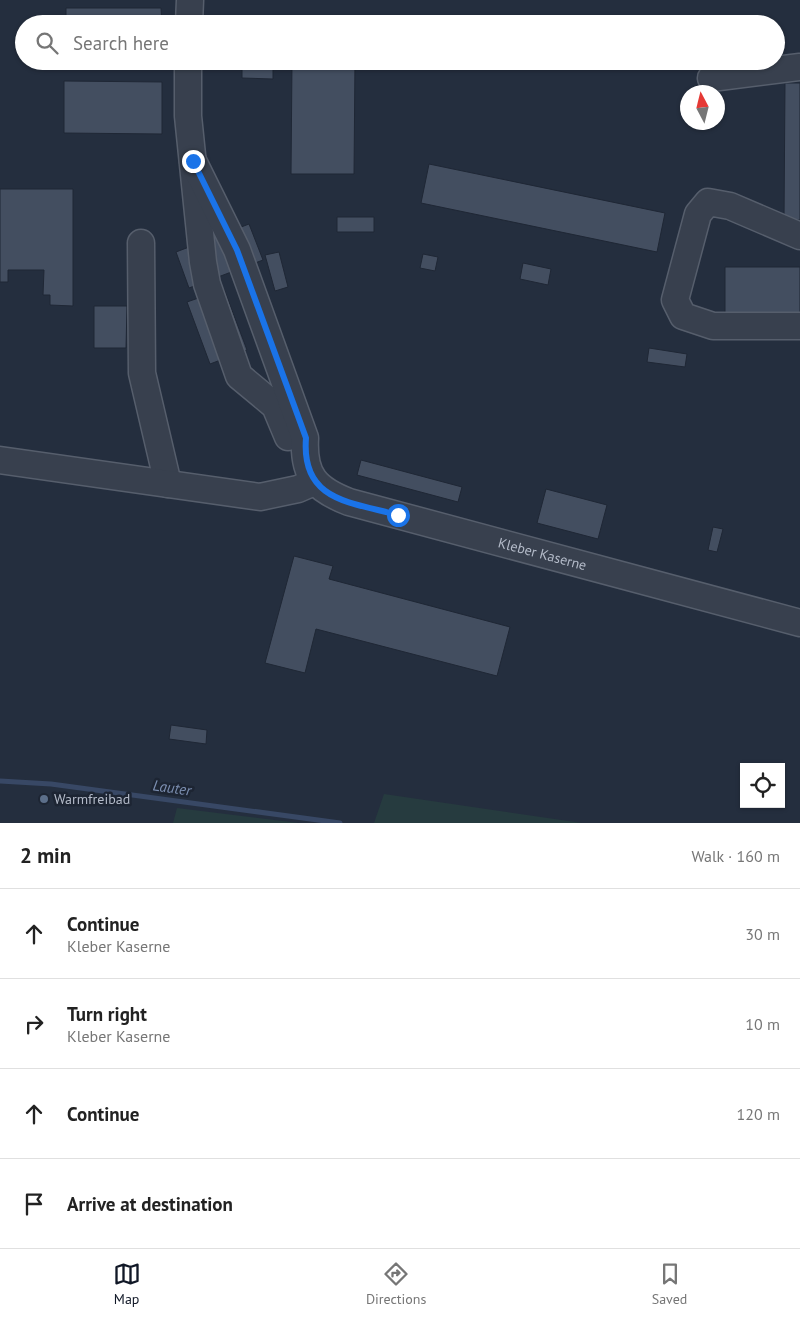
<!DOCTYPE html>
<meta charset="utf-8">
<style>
body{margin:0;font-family:"PT Sans",sans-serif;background:#f6f6f6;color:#222}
.controls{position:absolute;right:15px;bottom:15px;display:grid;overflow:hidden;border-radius:0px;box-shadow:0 1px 4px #0004}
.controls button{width:45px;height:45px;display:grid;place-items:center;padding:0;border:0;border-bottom:1px solid #e0e0e0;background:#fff;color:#222;font:25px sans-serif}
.compass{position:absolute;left:680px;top:85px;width:45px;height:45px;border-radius:50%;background:#fff;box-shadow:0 1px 4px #0004;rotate:353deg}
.stop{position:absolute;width:15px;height:15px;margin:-11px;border:4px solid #1a73e8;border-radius:50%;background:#fff}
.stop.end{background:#1a73e8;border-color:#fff;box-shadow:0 1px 5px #0008}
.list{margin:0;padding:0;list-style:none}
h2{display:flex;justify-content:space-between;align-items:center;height:65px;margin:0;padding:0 20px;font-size:21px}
h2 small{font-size:16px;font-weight:400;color:#767676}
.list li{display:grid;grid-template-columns:32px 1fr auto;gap:15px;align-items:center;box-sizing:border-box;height:90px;padding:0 20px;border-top:1px solid #e0e0e0}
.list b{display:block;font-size:19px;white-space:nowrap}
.list p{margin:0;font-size:16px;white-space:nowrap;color:#767676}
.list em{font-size:16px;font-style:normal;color:#767676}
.icon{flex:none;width:28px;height:28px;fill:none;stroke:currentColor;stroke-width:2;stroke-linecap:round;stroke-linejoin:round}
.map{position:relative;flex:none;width:800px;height:823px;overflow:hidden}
.search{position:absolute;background:#fff;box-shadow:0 1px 4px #0004;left:15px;right:15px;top:15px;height:55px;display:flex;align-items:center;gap:12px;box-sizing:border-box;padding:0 18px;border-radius:28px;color:#767676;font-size:19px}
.sheet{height:425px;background:#fff}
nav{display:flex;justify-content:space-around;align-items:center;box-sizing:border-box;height:70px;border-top:1px solid #e0e0e0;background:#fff;font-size:14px;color:#767676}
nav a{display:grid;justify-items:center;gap:2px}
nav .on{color:#111827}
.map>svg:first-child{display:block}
.green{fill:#263b3f}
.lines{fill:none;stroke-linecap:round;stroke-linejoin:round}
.stream{stroke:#384865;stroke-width:5}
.building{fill:#434e60;stroke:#1f2735}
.minor-casing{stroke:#565e6c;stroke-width:29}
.minor{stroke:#38404e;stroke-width:26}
.route{stroke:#1a73e8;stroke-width:6}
.service-dot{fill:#5c6f8a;stroke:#1d2533;stroke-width:2}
.labels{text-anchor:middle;stroke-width:5;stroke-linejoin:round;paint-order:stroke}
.street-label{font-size:14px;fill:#b4bbc9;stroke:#1d2533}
.poi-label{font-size:14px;fill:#b4bbc9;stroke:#1d2533;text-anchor:start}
.water-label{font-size:15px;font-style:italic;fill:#7c8fb1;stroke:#1d2533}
</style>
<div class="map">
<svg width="800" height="823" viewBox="0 0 800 823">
<rect width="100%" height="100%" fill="#242e3e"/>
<path class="green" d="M384 794 582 823H374Z
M177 808 299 823H173Z"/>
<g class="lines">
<path class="stream" d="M0 781 51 784 340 823"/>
</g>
<path class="building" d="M66 8H161L162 24H66Z
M292 20H355V24H292Z
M438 22 663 24H438Z
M242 61H273V79L242 78Z
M292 61H355L354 174H291Z
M64 81 162 82V134L64 133Z
M785 83H800V220H784Z
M429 164 665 213 657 252 421 203Z
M0 189H73V306L50 305V295H43L44 270H8V282H0Z
M337 217H374V232H337Z
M249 224 263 260 189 288 176 252Z
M279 252 288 287 275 291 265 255Z
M423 254 438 257 435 271 420 268Z
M523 263 551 269 548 285 520 279Z
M725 267H800V316L725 315Z
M224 289 247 350 210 364 187 302Z
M94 306H127L126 348H94Z
M649 348 687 354 685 367 647 362Z
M361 460 462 487 458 502 357 475Z
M546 489 607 505 598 539 537 523Z
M713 527 723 529 717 552 708 550Z
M294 556 333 566 329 579 510 627 497 676 316 629 305 673 265 663Z
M171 725 207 730 206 744 169 739Z"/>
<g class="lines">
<defs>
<g id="minor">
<path d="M189 24 190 0"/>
<path d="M188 61V116L203 262 207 284 239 376 275 406 288 437"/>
<path d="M711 78 800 67"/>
<path id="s1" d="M193 161 237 250 305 438C303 475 315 489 349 502L800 623"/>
<path d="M800 236 730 206 708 202 698 214 675 300 683 316 713 326H800"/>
<path d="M141 243 142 373 168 484"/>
<path d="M0 460 260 497 298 489 314 482"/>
</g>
</defs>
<use href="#minor" class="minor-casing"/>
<use href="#minor" class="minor"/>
</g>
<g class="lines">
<path class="route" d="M193 161 237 250 306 438C301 501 350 502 398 515"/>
</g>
<circle class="service-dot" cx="44" cy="799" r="5"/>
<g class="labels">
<g class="street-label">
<text dy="5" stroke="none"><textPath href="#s1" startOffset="585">Kleber Kaserne</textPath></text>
</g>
<g class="poi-label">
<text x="54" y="804">Warmfreibad</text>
</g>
<g class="water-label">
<text transform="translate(172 788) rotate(8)" y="5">Lauter</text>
</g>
</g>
</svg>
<div class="controls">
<button><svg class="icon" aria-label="locate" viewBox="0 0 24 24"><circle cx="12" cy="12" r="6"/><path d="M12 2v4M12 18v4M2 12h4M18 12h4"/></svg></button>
</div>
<svg class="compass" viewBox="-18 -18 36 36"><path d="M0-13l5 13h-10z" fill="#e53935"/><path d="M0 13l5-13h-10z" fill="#767676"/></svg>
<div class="stop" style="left:398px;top:515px"></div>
<div class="stop end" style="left:193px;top:161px"></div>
<div class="search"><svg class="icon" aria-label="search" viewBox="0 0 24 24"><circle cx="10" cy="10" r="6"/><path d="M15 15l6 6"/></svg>Search here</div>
</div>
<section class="sheet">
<h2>2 min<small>Walk · 160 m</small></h2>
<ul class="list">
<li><svg class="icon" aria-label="ahead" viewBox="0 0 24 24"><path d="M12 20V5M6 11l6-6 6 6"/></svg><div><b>Continue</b><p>Kleber Kaserne</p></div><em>30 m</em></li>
<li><svg class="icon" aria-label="right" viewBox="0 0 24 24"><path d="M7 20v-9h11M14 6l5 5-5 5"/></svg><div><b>Turn right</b><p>Kleber Kaserne</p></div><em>10 m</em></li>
<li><svg class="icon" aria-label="ahead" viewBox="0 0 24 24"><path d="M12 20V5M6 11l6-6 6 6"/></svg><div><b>Continue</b></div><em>120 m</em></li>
<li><svg class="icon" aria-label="arrive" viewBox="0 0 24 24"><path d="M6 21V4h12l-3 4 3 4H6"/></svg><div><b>Arrive at destination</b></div></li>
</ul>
</section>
<nav>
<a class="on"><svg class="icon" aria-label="map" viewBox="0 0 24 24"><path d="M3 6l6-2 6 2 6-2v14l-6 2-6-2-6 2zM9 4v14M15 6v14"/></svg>Map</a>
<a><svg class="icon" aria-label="directions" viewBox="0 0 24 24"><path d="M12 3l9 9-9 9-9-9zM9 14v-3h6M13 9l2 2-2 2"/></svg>Directions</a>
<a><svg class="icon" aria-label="saved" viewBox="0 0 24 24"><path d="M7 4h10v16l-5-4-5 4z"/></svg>Saved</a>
</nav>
